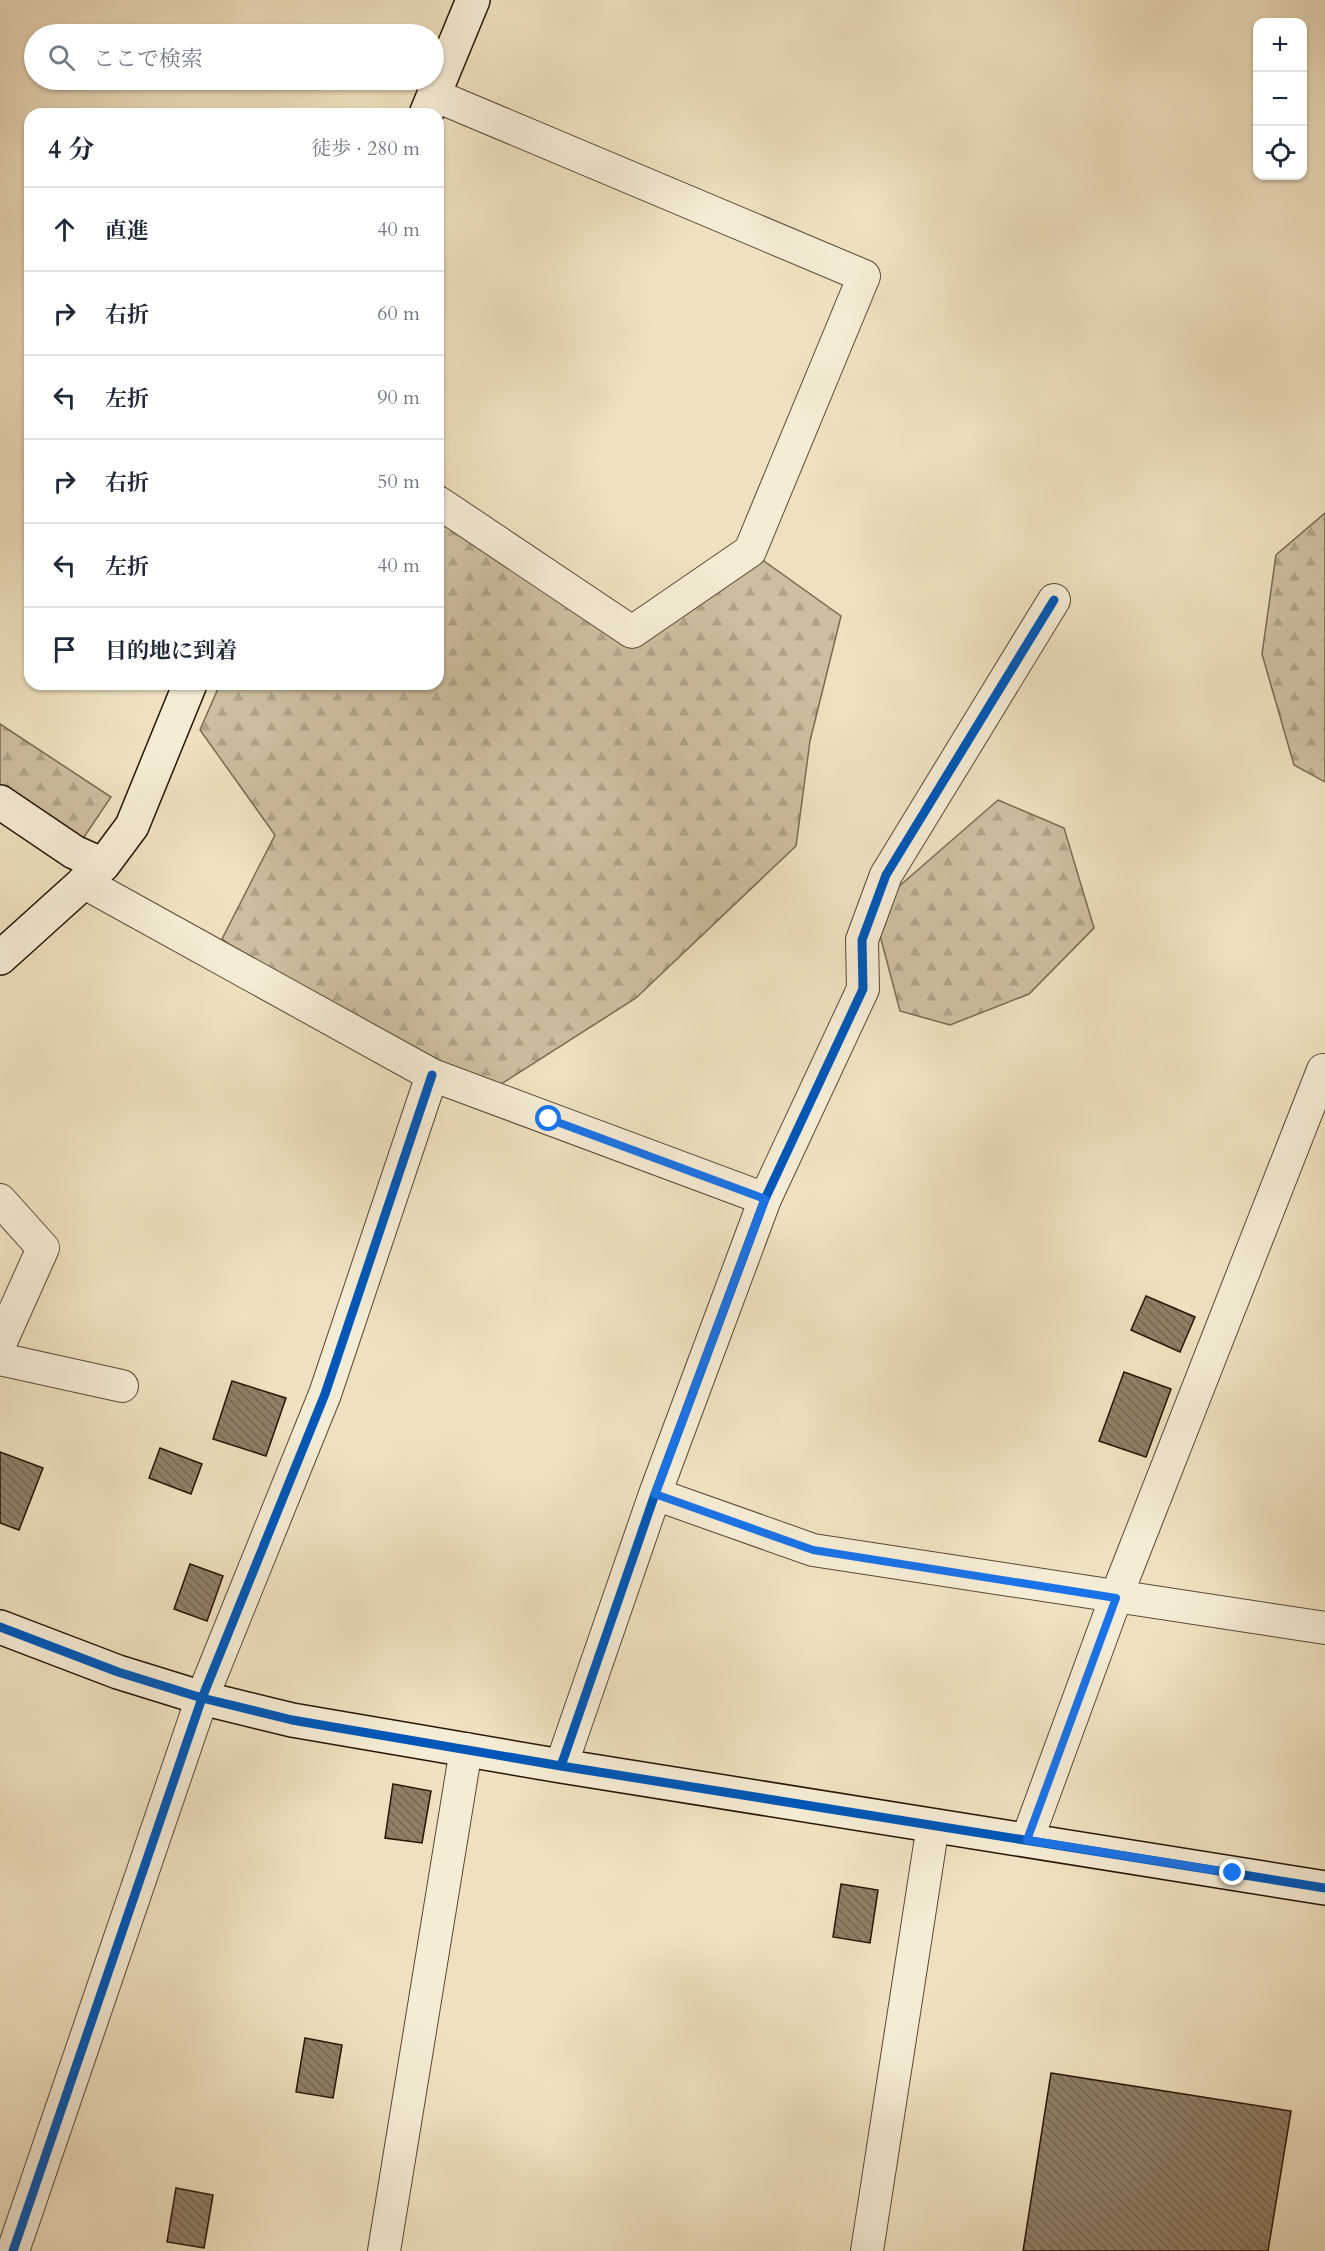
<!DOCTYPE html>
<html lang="ja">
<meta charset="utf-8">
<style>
body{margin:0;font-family:Cardo,"Noto Serif JP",serif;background:#f6f6f7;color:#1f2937}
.controls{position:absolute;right:18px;top:18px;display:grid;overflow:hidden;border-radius:12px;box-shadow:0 2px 4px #0004}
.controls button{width:54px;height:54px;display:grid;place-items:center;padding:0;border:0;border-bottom:2px solid #e0e1e3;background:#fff;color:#1f2937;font:30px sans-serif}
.stop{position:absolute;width:18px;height:18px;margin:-14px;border:4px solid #1a73e8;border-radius:50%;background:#fff}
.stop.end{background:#1a73e8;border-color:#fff;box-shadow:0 2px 6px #0008}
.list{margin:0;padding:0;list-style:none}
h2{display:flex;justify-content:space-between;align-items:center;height:78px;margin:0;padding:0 24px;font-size:26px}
h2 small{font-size:20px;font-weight:400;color:#747a83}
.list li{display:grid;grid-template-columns:39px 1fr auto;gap:18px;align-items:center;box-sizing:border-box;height:84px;padding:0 24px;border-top:2px solid #e0e1e3}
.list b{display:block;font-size:22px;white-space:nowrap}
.list em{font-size:20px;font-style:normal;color:#747a83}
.icon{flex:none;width:33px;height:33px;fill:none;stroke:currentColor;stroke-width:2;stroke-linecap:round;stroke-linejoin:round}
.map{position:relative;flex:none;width:1325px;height:2251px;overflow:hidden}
.search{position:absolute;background:#fff;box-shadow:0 2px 4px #0004;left:24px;top:24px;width:420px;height:66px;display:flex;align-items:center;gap:15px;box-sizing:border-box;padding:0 21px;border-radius:33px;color:#747a83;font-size:22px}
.panel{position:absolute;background:#fff;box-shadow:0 2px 4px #0004;left:24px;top:108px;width:420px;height:582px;border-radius:18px}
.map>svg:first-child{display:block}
.forest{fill:url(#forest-firs);stroke:#7a6a52;stroke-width:1.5}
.building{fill:url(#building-back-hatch);stroke:#271505;stroke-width:1.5}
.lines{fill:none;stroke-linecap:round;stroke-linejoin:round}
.street-casing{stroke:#594834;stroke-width:34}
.secondary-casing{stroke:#271505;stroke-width:36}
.street{stroke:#f5ecd5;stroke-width:32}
.secondary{stroke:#f5ecd5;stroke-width:33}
.cycleway-casing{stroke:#f5ecd5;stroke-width:13}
.cycleway{stroke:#0057b8;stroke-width:9}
.route{stroke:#1a73e8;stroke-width:8}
</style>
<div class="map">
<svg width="1325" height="2251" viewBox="0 0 1325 2251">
<defs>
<pattern id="forest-firs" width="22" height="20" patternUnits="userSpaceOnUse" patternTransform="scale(1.5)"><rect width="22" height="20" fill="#cdbe9f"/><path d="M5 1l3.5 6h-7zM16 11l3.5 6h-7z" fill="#b0a287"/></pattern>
<pattern id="building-back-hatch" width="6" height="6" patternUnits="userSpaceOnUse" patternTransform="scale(1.5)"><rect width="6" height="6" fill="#8f7f66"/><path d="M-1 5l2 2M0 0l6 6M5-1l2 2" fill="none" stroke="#756752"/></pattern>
</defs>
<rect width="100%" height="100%" fill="#efe1bf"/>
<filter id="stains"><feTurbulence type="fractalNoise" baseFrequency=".00333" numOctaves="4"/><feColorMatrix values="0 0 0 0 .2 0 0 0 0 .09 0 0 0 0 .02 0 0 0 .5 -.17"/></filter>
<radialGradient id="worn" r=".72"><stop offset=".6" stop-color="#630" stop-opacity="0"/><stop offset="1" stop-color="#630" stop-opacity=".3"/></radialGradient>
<path class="forest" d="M1325 513V782L1294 765 1262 654 1276 555Z
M438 518 632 632 750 551 841 616 810 741 796 846 636 998 484 1095 328 1017 222 939 275 835 200 730 220 684H438Z
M0 724 111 797 74 852 0 800Z
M998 800 1064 828 1094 928 1029 994 950 1025 900 1011 873 909Z"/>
<path class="building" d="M1146 1296 1195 1317 1180 1352 1131 1330Z
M1124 1372 1171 1389 1146 1457 1099 1441Z
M232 1381 286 1398 266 1456 213 1439Z
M160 1448 202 1464 191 1494 149 1478Z
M0 1452 43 1468 19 1530 0 1523Z
M190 1564 223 1576 207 1621 174 1609Z
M393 1784 431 1791 422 1843 385 1838Z
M841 1884 878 1890 870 1943 833 1937Z
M305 2038 342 2045 333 2098 296 2092Z
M1051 2073 1291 2111 1268 2251H1023Z
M176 2188 213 2195 204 2248 167 2242Z"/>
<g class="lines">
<defs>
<path id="street" d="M434 95 864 276 750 551 632 632 438 502
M83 882 432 1075 765 1199
M0 1200 43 1248 0 1344
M0 1359 122 1386
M655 1494 813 1550 1325 1628
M561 1766 655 1494 765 1199 863 989 862 940 886 875 1054 600
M1027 1840 1116 1597 1323 1070
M13 2251 202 1698 325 1394 432 1075
M384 2251 466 1749
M867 2251 933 1825"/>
<path id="secondary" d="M426 114 473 0
M0 802 74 852 103 865
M0 958 103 865 132 826 190 684
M0 1627 118 1672 202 1698 292 1720 561 1766 1325 1888"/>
</defs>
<use href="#street" class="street-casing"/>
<use href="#secondary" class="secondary-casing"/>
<use href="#street" class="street"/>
<use href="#secondary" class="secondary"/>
<defs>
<path id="cycleway" d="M0 1627 118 1672 202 1698 292 1720 561 1766 1325 1888
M561 1766 655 1494 765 1199 863 989 862 940 886 875 1054 600
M13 2251 202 1698 325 1394 432 1075"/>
</defs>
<use href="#cycleway" class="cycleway-casing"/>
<use href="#cycleway" class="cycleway"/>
</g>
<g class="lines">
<path class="route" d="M549 1119 765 1199 655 1494 813 1550 1116 1598 1027 1840 1233 1873"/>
</g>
<rect width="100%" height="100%" filter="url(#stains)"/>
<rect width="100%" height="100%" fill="url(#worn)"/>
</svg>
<div class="controls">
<button>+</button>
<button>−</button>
<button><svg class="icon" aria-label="locate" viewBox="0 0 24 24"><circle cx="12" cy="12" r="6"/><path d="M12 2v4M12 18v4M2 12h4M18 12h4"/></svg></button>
</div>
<div class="stop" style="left:549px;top:1119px"></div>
<div class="stop end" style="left:1233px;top:1873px"></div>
<div class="search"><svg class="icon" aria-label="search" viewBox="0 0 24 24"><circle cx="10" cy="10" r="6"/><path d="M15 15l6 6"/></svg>ここで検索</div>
<section class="panel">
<h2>4 分<small>徒歩 · 280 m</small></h2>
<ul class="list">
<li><svg class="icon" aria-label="ahead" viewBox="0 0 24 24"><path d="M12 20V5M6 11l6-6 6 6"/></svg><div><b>直進</b></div><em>40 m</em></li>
<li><svg class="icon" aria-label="right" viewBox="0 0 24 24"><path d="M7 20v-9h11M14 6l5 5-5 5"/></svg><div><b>右折</b></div><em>60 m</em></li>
<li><svg class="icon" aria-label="left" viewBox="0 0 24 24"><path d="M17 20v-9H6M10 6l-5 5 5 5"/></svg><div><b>左折</b></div><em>90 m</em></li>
<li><svg class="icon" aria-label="right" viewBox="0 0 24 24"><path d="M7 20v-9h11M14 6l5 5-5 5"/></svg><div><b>右折</b></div><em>50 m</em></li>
<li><svg class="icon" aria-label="left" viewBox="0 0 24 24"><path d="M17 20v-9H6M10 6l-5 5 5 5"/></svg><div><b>左折</b></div><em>40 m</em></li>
<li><svg class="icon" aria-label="arrive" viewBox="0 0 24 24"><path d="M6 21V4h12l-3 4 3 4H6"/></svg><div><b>目的地に到着</b></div></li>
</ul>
</section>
</div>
